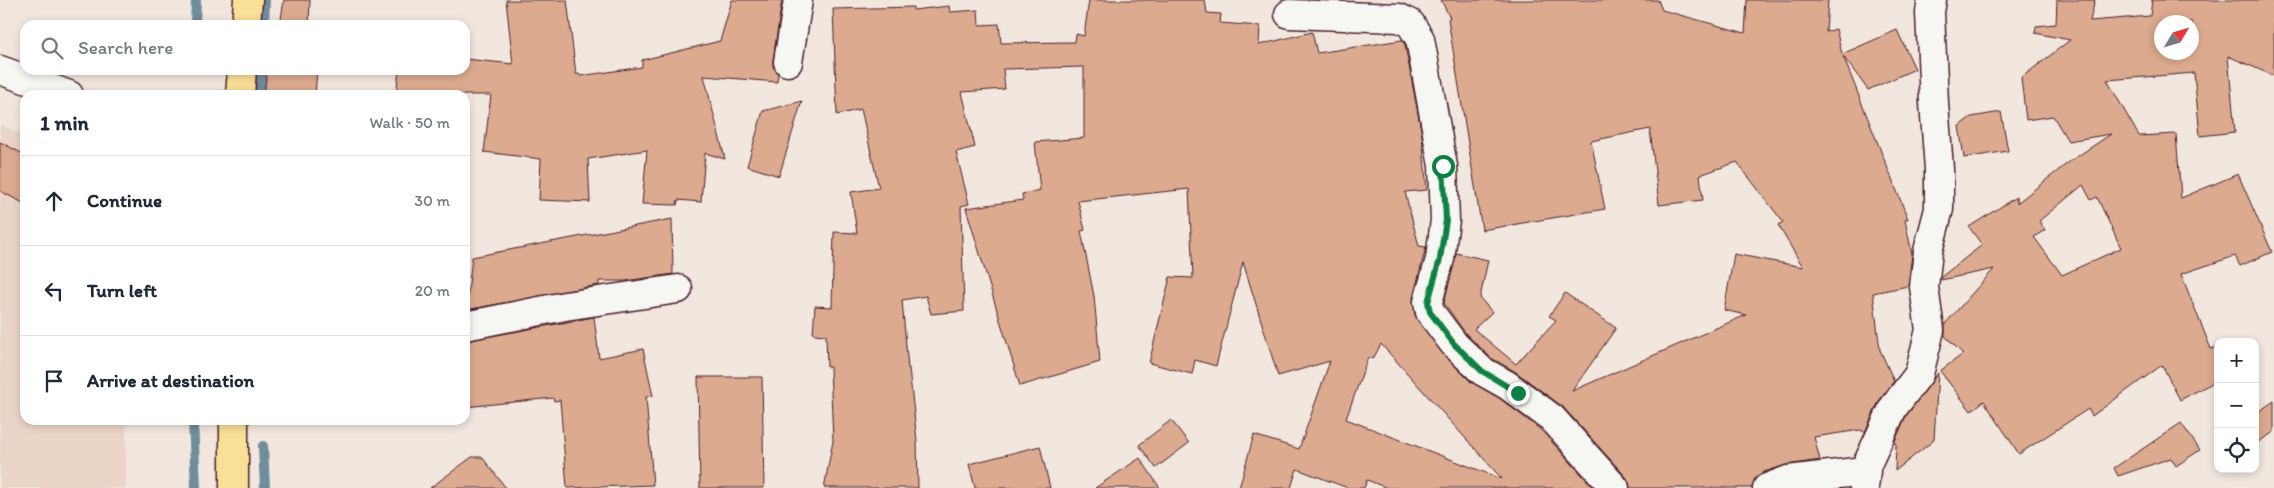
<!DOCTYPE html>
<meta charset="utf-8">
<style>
body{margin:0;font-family:Itim,sans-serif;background:#f2f2f3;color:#1f2937}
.controls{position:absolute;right:15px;bottom:15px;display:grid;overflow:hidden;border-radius:10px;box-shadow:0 2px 8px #0003}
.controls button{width:45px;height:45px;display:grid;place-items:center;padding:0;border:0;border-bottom:1px solid #e0e1e3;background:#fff;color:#1f2937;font:25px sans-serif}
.compass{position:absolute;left:2154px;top:15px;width:45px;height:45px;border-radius:50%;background:#fff;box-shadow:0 2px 8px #0003;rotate:52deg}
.stop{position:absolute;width:15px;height:15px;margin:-11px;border:4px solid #0b8043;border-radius:50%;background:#fff}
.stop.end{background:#0b8043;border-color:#fff;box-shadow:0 1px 5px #0008}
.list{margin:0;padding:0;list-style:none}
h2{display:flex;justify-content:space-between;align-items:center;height:65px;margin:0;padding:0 20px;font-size:21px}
h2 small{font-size:16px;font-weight:400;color:#747a83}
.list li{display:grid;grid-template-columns:32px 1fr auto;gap:15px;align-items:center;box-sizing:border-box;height:90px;padding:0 20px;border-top:1px solid #e0e1e3}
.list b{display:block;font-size:19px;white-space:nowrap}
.list em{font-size:16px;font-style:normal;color:#747a83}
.icon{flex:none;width:28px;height:28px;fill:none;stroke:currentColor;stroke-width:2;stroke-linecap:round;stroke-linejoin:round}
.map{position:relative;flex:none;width:2274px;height:488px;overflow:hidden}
.search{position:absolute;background:#fff;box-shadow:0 2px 8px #0003;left:20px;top:20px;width:450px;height:55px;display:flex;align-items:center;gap:12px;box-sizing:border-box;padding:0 18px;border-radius:15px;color:#747a83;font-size:19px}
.panel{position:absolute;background:#fff;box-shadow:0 2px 8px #0003;left:20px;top:90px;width:450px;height:335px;border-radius:15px}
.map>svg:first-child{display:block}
.built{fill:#ebd5c6}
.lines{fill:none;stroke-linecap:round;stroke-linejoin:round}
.stream{stroke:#708d9d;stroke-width:10}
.building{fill:#dcaa8f;stroke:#4a1f2b;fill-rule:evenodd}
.minor-casing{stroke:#4a1f2b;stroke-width:31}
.major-casing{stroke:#4a1f2b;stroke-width:31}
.minor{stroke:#f6f6f2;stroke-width:28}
.major{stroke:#fadf96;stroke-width:28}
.route{stroke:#0b8043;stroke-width:6}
</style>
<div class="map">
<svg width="2274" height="488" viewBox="0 0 2274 488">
<rect width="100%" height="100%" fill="#f1e7de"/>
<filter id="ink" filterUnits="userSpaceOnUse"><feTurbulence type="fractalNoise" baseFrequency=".02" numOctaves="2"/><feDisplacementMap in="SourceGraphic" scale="10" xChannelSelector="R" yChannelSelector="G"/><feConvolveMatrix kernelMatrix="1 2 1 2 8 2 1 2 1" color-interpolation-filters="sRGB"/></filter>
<g filter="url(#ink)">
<path class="built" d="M0 124 25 136V420H126V488H0Z"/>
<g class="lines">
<path class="stream" d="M195 25 196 0
M264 25 265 0
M260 95 261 70
M193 420 196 488
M263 446 265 488"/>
</g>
<path class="building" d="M284 0H310L309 25H280Z
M506 0H567L576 74H579L580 76 642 67V60L720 41 732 0H782L773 60V67L778 73 777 82 704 76 725 159 705 153 701 202 678 200 677 205 642 204 647 150 588 159 590 202 539 200 541 159 484 152 491 95H396L399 70H465V59L513 64Z
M1089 0H1205L1207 13 1221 14 1220 23 1260 26 1259 45 1312 32 1317 53 1402 40 1405 45 1422 135 1427 190 1405 192 1419 246 1426 247 1413 298 1415 315 1442 353 1471 382 1499 398 1541 430 1594 488H1387L1367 480 1364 488H1348L1297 469 1291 488H1239L1254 435 1299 449 1330 361 1278 376 1243 262 1216 366 1195 360 1192 374 1149 363 1170 277 1193 278 1189 189 1078 201 1085 230 1081 231 1094 296 1100 362 1020 386 966 208 1023 200 1022 194 1040 190 1035 142 1084 138V67L1003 69 1005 89 962 92 975 147 956 152 969 204 961 206 964 311 931 314 926 296 902 300 908 368H909L917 441 918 488H824L833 441 830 367H827L826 335 813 334 815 306 832 307 834 232 857 233 851 192 879 188 861 109 837 115 833 9 913 7V10L949 6 950 12 978 10 979 25 999 24 1001 43 1075 42 1076 34 1084 36ZM1381 344 1502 479 1346 419 1368 357 1373 359Z
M1441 0H1658L1662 10 1745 33 1747 0H1828L1826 32 1836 29 1842 54 1897 30 1915 69 1868 90 1843 56 1908 219 1905 220 1912 254 1908 286 1873 293 1880 350 1894 381 1879 401 1865 432 1860 430 1814 437 1820 460 1786 465 1761 473 1755 479 1752 488H1630L1627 478 1563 407 1516 372 1491 358 1466 334 1444 303 1456 253 1488 260 1480 298 1492 312 1474 329 1516 364 1556 320 1549 316 1565 293 1616 328 1572 391 1746 315 1724 310 1734 254 1803 267 1778 225 1783 222 1737 162 1700 175 1703 200 1659 205 1650 129 1591 141 1605 209 1482 230 1448 19 1450 18Z
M2057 0H2095L2090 21 2150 16 2152 0H2274V76L2228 56 2235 132 2200 136 2194 73 2107 80 2139 136 2176 134 2181 198 2238 174 2272 252 2240 266 2235 256 2181 274 2211 349 2218 346V380L2180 400 2162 365 2092 416 2088 409 2019 454 1984 401 1971 411 1940 371 1963 354 1945 336V324L1994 269 1941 280V277L1982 245 1969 227 2016 197 2017 203 2069 162 2111 134 2068 141 2053 116 2026 120 2021 78 2070 40 2035 33 2036 26 2056 24ZM2162 22H2192V52H2162ZM2083 185 2091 200 2097 197 2121 248 2062 275 2034 237 2045 230 2039 221Z
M267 70H317L315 95H264Z
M802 101 779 176 747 166 763 111Z
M2001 112 2008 151 1964 158 1959 126 1971 117Z
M0 142 25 155V204L0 191Z
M672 219 673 274 625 281H599V285L466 310 472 257Z
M594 317 599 358 643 349 653 396 646 397 653 485 567 488 560 400 554 401 553 398 465 407V341Z
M1938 373 1934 440 1895 471 1896 444 1894 443 1906 416Z
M698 377H762L764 488H700Z
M2274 401V432L2255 444V414Z
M1171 420 1189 443 1156 468 1139 445Z
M2181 423 2200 450 2176 466 2171 458 2118 476 2114 468Z
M1040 446 1050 488H975L969 464Z
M472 457H482L506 488H430Z
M1140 458 1160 488H1095Z"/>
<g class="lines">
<defs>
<path id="minor" d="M1289 14 1399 18 1410 23 1420 39 1443 166 1445 220 1440 259 1428 302 1430 312 1454 344 1482 371 1507 385 1552 418 1615 488
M788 62 798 0
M0 70 69 95
M465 326 565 306 678 289
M1767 488 1788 480 1864 471
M1864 488 1866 471H1864L1893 408 1919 374 1930 330 1924 287 1928 251 1939 209V169L1934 103 1930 12 1932 0"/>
<path id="major" d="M246 25 248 0
M240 95 242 70
M234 488V420"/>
</defs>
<use href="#minor" class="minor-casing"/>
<use href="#major" class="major-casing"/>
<use href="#minor" class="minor"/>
<use href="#major" class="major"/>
</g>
</g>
<g class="lines" filter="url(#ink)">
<path class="route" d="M1443 166 1446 220 1440 259 1428 302 1430 312 1454 344 1482 371 1518 393"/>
</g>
</svg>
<div class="controls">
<button>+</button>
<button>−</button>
<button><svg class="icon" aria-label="locate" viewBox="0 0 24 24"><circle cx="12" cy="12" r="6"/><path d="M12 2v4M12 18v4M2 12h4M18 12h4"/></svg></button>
</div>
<svg class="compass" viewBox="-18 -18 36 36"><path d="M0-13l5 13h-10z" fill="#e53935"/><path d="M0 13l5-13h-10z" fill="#747a83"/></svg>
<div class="stop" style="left:1443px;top:166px"></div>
<div class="stop end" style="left:1518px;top:393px"></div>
<div class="search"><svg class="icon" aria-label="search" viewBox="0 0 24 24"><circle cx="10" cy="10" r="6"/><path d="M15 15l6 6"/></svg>Search here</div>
<section class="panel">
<h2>1 min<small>Walk · 50 m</small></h2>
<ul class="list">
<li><svg class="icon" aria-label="ahead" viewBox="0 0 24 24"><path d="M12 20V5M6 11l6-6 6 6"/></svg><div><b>Continue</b></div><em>30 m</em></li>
<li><svg class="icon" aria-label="left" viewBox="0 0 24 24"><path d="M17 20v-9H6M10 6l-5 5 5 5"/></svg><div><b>Turn left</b></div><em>20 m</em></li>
<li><svg class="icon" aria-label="arrive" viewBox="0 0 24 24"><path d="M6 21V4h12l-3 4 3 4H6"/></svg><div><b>Arrive at destination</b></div></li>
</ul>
</section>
</div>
